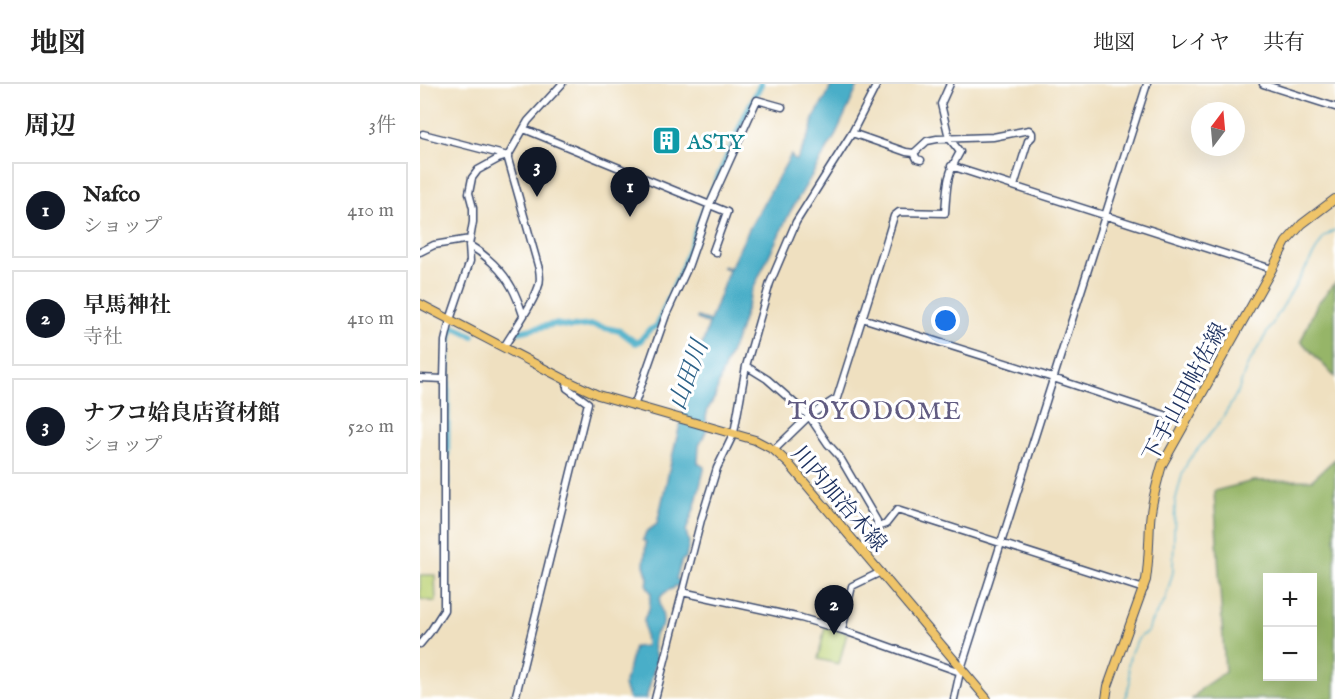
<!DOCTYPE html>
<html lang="ja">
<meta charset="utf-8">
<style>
body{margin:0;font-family:"IM FELL English","Noto Serif JP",serif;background:#f2f2f2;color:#222}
.controls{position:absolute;right:18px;bottom:18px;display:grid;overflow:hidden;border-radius:0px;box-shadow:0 6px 24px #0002}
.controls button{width:54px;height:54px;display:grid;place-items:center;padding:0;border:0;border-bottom:2px solid #e0e0e0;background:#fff;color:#222;font:30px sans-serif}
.compass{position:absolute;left:771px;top:18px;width:54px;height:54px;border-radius:50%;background:#fff;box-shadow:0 6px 24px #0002;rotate:16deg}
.you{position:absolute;left:526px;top:237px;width:21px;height:21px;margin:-15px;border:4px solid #fff;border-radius:50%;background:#1a73e8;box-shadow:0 0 0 9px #1a73e833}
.badge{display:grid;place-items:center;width:39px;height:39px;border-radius:50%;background:#111827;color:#fff;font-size:20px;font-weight:700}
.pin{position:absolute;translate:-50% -50px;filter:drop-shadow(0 2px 3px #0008)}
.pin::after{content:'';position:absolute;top:32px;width:21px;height:18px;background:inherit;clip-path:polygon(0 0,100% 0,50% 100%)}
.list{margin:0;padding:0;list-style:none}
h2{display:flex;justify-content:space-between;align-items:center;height:78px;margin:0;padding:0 24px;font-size:26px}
h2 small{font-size:20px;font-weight:400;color:#767676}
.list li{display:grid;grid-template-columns:39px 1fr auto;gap:18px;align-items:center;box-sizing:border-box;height:96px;margin:0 12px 12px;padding:0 12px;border:2px solid #e0e0e0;border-radius:0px}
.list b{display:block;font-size:22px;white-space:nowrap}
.list p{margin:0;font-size:20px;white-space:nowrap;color:#767676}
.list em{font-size:20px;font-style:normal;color:#767676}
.map{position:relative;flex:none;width:915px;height:615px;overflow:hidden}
header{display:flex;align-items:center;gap:36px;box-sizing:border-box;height:84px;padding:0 30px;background:#fff;border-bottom:2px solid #e0e0e0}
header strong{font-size:28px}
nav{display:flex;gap:33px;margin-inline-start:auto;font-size:21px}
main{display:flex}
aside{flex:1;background:#fff}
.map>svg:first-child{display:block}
.green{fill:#bdd377;stroke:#6c816a;stroke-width:1.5}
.forest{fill:#96b568;stroke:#587263;stroke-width:1.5;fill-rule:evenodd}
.water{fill:#49aec8;stroke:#326e93;stroke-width:1.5}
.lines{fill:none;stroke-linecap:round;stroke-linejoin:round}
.stream{stroke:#49aec8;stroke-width:1.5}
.canal{stroke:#49aec8;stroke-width:6}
.minor-casing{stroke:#3b4a6d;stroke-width:9}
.major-casing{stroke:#3b4a6d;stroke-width:10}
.minor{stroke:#fff;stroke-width:6}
.major{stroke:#efc469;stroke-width:8}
.labels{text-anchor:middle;stroke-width:6;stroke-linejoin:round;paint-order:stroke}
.culture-label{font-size:22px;fill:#0d838f;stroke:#fff;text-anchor:start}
.street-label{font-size:22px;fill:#1b2f5e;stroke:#fff}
.water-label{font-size:24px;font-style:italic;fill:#2d6288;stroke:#fff}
.quarter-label{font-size:26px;letter-spacing:1.5px;fill:#605b81;stroke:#fff}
</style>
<header>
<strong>地図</strong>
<nav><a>地図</a><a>レイヤ</a><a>共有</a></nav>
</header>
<main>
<aside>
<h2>周辺<small>3件</small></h2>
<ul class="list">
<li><span class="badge">1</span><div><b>Nafco</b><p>ショップ</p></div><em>410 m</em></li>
<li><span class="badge">2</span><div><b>早馬神社</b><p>寺社</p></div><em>410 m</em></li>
<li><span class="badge">3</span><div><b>ナフコ姶良店資材館</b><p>ショップ</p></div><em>520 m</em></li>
</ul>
</aside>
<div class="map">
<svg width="915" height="615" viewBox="0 0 915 615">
<rect width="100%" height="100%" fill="#fff"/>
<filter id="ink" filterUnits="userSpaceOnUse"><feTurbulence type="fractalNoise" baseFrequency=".0167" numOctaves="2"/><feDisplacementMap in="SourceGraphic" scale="12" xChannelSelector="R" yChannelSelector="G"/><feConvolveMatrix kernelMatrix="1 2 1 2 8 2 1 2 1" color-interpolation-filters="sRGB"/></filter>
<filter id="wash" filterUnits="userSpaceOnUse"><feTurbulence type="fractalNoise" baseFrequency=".008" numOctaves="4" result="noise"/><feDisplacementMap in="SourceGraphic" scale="24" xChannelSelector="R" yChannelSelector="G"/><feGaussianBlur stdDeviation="1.35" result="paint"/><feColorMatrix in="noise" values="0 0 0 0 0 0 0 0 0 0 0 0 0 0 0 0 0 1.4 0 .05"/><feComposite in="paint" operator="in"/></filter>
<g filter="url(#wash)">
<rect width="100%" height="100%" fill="#efe0c0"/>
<path class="green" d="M0 491H15L16 518 0 515Z
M405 543 427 549 419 580 398 575Z"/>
<path class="forest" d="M915 199V293L881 257 897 220Z
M915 375V615H772L783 603 805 588 794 407 833 397 892 396ZM848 494H892V592H848Z"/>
<path class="water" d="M412 0H439L414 54 370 128 332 207 319 248 302 289 295 313 288 325 286 333 287 345 279 362 278 379 284 383V386L275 422 266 447 269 459 266 474 262 476 256 495 260 497 259 502H255L254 504C229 513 245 524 243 540 242 545 240 543 237 547 232 555 232 567 237 574L226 615H209L204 602 214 563 226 562 224 535 229 525 231 509 227 502 228 494 224 481 226 458 223 456 226 448 237 440C252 372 267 305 289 240L277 235V233L290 237 309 186 302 183 303 182 310 184 329 145 371 71 374 76H377L391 46 393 35 406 13Z"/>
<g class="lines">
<path class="stream" d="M705 615 710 598 708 581 711 568 720 552 728 548 731 538 745 516 753 488 755 418 762 391 768 377 800 338 811 320 819 305 826 284 904 153 915 146"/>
<path class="canal" d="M290 112 326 29 341 0
M98 248 135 240 151 243 172 241 200 247 216 259 220 257 228 247 237 242 261 187 284 125
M27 403 28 263 33 242 53 252"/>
</g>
</g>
<g filter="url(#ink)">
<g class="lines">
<defs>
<path id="minor" d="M843 0 915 23
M104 45 307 128 293 167 296 169
M432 49 486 68 494 69 507 57 517 55 573 53 609 46 612 49V53L608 57 594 102
M3 50 88 72
M494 69 497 75 501 76
M531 82 852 185
M49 161C66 171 83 187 92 204 97 213 100 222 103 231
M0 168 14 161 50 155
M442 234 633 294 766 338
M84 263C94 246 112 222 118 204 121 198 120 191 119 185L88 75V72
M326 282 347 295 389 332 408 360 419 372 457 437V443L442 467
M0 294 24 295
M214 322 246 231 268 183 290 120 337 16 362 23
M354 366 389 332 417 314 462 172 474 132 479 128 525 129C527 102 526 92 540 68L529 54 521 20 530 0
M457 443 466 440 477 426 724 505
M262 508 381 534 422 546 540 588
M422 546 432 502 461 488
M0 560 10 548 24 526V295L25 257 30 236 50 177 49 161 53 138V124L49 109 52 94 58 86 78 75 88 72 108 37 142 0
M95 615 168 319 147 304 148 297
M235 615 281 436 297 384 314 349 326 282 350 199 376 138 432 49 457 0
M534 615 540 588 727 0"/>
<path id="major" d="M0 220 148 297 178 311 335 356 354 366 369 380 567 615
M686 615 688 602 726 496C729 476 729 457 730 438 731 419 737 399 742 381L852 185 866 158 882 140 915 115"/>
</defs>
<use href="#minor" class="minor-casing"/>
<use href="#major" class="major-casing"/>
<use href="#minor" class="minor"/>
<use href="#major" class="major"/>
</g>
</g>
<defs>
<symbol id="building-square" viewBox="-11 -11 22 22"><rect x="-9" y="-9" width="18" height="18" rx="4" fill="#0f9aa8" stroke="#fff"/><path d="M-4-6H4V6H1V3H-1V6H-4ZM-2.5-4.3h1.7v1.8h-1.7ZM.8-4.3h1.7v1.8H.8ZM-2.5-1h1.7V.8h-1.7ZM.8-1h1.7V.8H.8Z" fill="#fff"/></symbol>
</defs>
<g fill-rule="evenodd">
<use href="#building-square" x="230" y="40" width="33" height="33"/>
</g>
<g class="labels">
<g class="culture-label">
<text x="267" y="65">ASTY</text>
</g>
<g class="street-label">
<text transform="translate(764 308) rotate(-62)" y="8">下手山田帖佐線</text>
<text transform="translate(420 414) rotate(49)" y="8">川内加治木線</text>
</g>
<g class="water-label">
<text transform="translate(268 291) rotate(-70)" y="8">山田川</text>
</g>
<g class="quarter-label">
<text x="455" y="335">TOYODOME</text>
</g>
</g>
</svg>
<div class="controls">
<button>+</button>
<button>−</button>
</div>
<svg class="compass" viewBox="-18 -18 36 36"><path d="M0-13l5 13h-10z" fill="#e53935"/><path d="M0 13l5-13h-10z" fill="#767676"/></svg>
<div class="you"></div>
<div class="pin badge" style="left:210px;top:133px">1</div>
<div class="pin badge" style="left:414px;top:551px">2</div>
<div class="pin badge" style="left:117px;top:113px">3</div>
</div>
</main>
